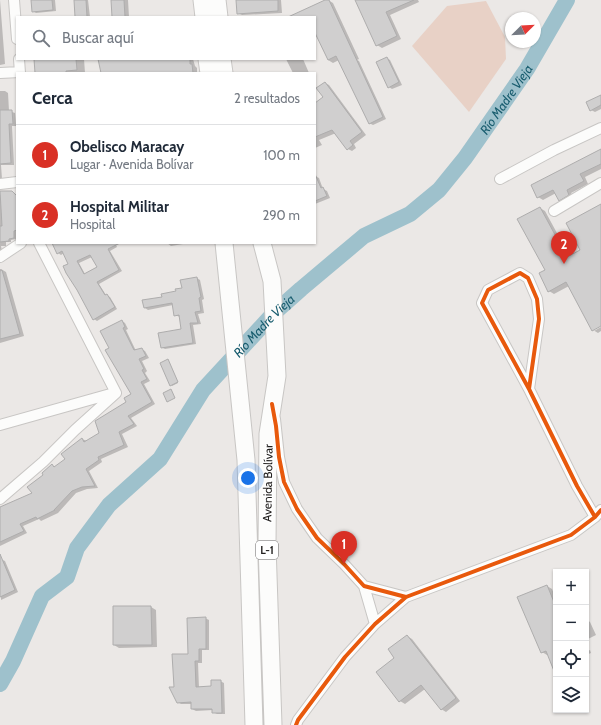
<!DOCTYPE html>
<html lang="es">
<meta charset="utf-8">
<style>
body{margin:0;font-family:Cabin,sans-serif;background:#f6f6f7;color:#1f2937}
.controls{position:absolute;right:12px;bottom:12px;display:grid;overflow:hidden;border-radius:0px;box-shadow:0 1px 3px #0004}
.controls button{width:36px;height:36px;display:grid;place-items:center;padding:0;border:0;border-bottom:1px solid #e0e1e3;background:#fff;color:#1f2937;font:20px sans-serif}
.compass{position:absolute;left:505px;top:12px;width:36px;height:36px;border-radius:50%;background:#fff;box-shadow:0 1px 3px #0004;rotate:66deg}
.you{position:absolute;left:248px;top:478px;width:14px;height:14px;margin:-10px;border:3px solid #fff;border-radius:50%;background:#1a73e8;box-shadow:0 0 0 6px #1a73e833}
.badge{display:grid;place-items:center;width:26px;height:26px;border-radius:50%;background:#d93025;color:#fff;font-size:13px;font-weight:700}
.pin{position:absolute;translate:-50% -33px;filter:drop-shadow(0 1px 2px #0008)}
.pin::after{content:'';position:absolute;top:21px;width:14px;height:12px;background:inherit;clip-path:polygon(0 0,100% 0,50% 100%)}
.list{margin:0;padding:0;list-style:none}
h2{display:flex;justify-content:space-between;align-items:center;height:52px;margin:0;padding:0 16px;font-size:17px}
h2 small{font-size:13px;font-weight:400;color:#747a83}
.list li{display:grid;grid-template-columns:26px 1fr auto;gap:12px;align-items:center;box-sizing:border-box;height:60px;padding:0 16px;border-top:1px solid #e0e1e3}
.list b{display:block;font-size:15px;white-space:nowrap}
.list p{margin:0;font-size:13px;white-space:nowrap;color:#747a83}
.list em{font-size:13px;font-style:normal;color:#747a83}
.icon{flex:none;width:22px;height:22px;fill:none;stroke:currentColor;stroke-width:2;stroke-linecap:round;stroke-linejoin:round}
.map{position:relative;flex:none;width:601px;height:725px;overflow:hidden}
.search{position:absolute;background:#fff;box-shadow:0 1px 3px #0004;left:16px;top:16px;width:300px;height:44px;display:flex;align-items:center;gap:10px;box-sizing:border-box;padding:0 14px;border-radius:0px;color:#747a83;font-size:15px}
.panel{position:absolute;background:#fff;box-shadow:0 1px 3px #0004;left:16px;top:72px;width:300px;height:172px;border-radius:0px}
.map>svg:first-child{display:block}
.pitch{fill:#e8d1c6}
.shadow{fill:#0003;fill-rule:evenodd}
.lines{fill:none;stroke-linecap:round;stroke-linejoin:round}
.river{stroke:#9ec1cc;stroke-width:16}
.building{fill:#d0cfcf;stroke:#aeadad;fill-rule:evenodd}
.minor-casing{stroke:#c8c6c4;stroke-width:12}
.primary-casing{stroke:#c8c6c4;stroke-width:19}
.minor{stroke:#fcfcfb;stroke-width:10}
.primary{stroke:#fcfcfb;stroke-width:17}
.cycleway-casing{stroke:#fff;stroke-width:6}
.cycleway{stroke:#e8590c;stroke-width:4}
.labels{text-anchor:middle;stroke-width:3;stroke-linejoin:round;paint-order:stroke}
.shield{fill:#fff;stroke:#646262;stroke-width:1}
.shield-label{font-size:11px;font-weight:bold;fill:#211f1e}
.street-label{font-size:12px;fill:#211f1e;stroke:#fff}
.water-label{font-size:13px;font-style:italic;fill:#195d6f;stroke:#fff}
</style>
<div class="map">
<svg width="601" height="725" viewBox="0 0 601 725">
<rect width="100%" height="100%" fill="#ebe8e6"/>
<path class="pitch" d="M486 1 505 37 506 59 469 112 412 46 447 6Z"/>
<path class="shadow" d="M0 0 5 64 0 65Z
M32 0H55L56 11 36 13 33 11Z
M75 0H88L90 17H76Z
M112 0H128L129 17H113Z
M241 0H281L282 13 242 15 238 13Z
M328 0 333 3 359 59 357 60 359 61 386 119 373 125 369 123 339 60 333 63 328 60 315 30V17H290Z
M356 0H418L419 2 390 15 401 39 382 48 377 45Z
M387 58 390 60 402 85 392 89 389 87Z
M35 59H84L85 73H36Z
M99 59H193L195 66 197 68V73H102Z
M286 59H303L309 73H293Z
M325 83 329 85 366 135 354 144 356 148 352 151 348 149 336 133 319 140 322 145 315 148V105L325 97Z
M0 91H5L8 93 9 111 15 113 16 126H12L14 165H1L2 179H0Z
M601 96V109L595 112 591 110Z
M601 150V169L585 177 588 184 571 193 574 198 565 203 560 200 556 193 543 200 538 197Z
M315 176 319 178 323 189 327 191 330 198 315 204Z
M12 192 17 195 16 239 11 240V242H6V246H1L2 251 0 252V195Z
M601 205V325L594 328V331L601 327V331L598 333 593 330 569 286 554 294 549 291 540 208 545 211 570 257 581 251Z
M53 243H115L117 247 110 251 122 271 99 284 106 295 110 297 117 309 97 321 94 319 64 253 61 255 58 253ZM92 257 98 267 85 274 79 263Z
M167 243H189L171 246Z
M0 269H1L6 272 24 336 0 343Z
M197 278 200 280 204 299 202 300 204 313 198 314 201 324 193 325 196 344 165 349 161 347 182 330 180 317 175 315 173 305 148 310 145 308 163 297 177 292Z
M122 321 125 323 128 329 126 330 136 351 141 349 145 351 149 358 142 361 147 371 145 373 150 381 144 384 155 404 131 418 137 426 122 434 128 447 101 459 102 462 89 471 98 488 87 489 76 493 58 513 41 521 39 519 23 526 27 533 0 546V509L33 493 52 465 56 468 67 460 82 439 87 441 100 433 127 403 132 395 110 349Z
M168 360 178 383 172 386 162 363Z
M0 559 5 561 18 592 1 600Z
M547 586 552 589 556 599V667L548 655H547L542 652Z
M151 607 156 610 157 647 119 648 114 645Z
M205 618 209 620V650H202V663H198L199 688 212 687 220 681 224 683 225 714H217L213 712V710L196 711 192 709V704H181L178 702 175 688Z
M586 619 590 622 596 635 586 640Z
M407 636 412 639 460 701 446 712 441 709 425 689 405 704 400 701 377 672 396 658Z
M586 641 589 648 586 650Z
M590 650 591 653 586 655V652Z"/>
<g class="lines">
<path class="river" id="s1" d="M0 684 13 661 42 596 67 577 77 548 109 505 160 459 203 390 274 313 301 289 364 236 410 214 439 190 465 158 527 69 567 0"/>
</g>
<path class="building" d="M31 0H52L53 10 32 12Z
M74 0H86L87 17H75Z
M111 0H124L125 17H112Z
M236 0H278V11L237 14Z
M325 0H329L383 117 369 124 336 56 328 60 315 33V17H288Z
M355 0H414L386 12 397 36 376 46Z
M387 57 399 82 388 88 376 62Z
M34 59H76L77 70 66 71V73H35Z
M98 59H190V64H192L193 73H101Z
M325 82 362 132 350 141 353 145 347 150 332 130 315 137V103L323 97 316 88Z
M601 95V105L590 111 586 102Z
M0 110H12L13 124H9L11 163 0 164Z
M601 149V164L580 174 584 181 567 190 569 195 559 201 553 190 537 198 531 185Z
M315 174 321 188 323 187 327 196 315 201Z
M0 191H12L17 196V230L14 231V238L9 239V241L0 242V226H2Z
M601 204V326L592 331 566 282 548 292 539 273 545 270 517 219 540 207 567 257 580 250 566 223Z
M52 243H120L108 249 119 270 97 282 105 295 107 294 115 307 93 320 77 290 66 273 63 266 68 264 62 251 57 254ZM90 255 97 267 84 274 77 261Z
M2 270 20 334 0 339V271Z
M197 277 201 297 199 298 201 311 195 312 198 323H190L193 343 161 348 158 333 181 329 179 315 174 316 172 303 144 308 142 300 162 297 161 294 176 291 175 289 182 288 180 280Z
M122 320 125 327 123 328 134 350 142 348 146 356 139 359 144 369 142 370 147 379 141 382 152 402 128 416 134 424 119 432 124 445 98 457 99 460 86 469 95 486 82 487 72 491 54 510H55L37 519 36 517 20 524 24 531 0 542V507L32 493 27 487 43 475 42 473 52 464 54 467 65 459 61 454 82 438 84 442 99 433 95 421 126 402 124 398 131 394 105 350 109 348 100 331Z
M168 359 178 382 170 386 160 363Z
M171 389 175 398 167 402 163 393Z
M0 554 15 590 0 597Z
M547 585 556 607V676L546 651 541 653 517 597Z
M113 606H151L152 645H113Z
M206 617V649H199V661H195L196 687 211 686V680H221L222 713H212V709H191V702L177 703 169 687H174L172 654H188L187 618Z
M407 635 456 698 441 710 421 685 399 702 376 672 394 658 388 649Z"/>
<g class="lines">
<defs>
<path id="minor" d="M14 0 17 39
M19 59 20 73
M0 73 20 72
M500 179 554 150 601 128
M0 184 17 182
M554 211 601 183
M39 243 116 393
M0 257 21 243
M529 389 539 319 537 299 528 278 520 273 488 290 482 303 529 389 577 486 595 517
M275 419 279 457 284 482 297 509 317 538 344 564 364 586 406 597
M0 425 114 393
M0 499 43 462 75 430 116 393
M364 586 375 624
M296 725 298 720 345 657 375 624 406 597 571 535 595 517 601 510"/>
<path id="primary" d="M202 0 204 17
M217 0 219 17
M207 59 209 73
M222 59 224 73
M224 243 246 460 254 725
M262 243 272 281 277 376 268 434 267 545 273 725"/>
</defs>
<use href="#minor" class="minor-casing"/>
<use href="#primary" class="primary-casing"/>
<use href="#minor" class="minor"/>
<use href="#primary" class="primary"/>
<defs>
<path id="cycleway" d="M529 389 539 319 537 299 528 278 520 273 488 290 482 303 529 389 577 486 595 517
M272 404 276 426 279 457 284 482 297 509 317 538 344 564 364 586 406 597
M296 725 298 720 345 657 375 624 406 597 571 535 595 517 601 510"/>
</defs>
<use href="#cycleway" class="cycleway-casing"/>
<use href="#cycleway" class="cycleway"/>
</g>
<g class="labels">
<rect class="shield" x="256" y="541" width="22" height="18" rx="3"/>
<g class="shield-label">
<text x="267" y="554">L-1</text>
</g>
<g class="street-label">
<text transform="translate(268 483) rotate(-89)" y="4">Avenida Bolívar</text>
</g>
<g class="water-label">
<text dy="5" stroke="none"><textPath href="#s1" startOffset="788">Río Madre Vieja</textPath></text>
<text dy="5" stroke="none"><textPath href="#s1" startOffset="452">Río Madre Vieja</textPath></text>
</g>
</g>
</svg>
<div class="controls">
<button>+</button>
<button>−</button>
<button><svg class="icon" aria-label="locate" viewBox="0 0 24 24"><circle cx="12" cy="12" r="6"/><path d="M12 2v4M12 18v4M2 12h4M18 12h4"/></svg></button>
<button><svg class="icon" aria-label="layers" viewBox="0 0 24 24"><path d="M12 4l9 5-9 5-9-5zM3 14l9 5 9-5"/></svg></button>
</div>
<svg class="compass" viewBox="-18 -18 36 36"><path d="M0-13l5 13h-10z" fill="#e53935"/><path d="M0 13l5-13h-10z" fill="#747a83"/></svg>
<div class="you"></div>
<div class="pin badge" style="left:344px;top:564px">1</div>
<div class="pin badge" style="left:564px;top:264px">2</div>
<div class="search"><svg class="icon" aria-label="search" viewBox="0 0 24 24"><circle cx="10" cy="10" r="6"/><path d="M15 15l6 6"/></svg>Buscar aquí</div>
<section class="panel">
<h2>Cerca<small>2 resultados</small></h2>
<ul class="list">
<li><span class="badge">1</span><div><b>Obelisco Maracay</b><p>Lugar · Avenida Bolívar</p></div><em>100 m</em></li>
<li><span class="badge">2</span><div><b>Hospital Militar</b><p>Hospital</p></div><em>290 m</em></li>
</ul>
</section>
</div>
